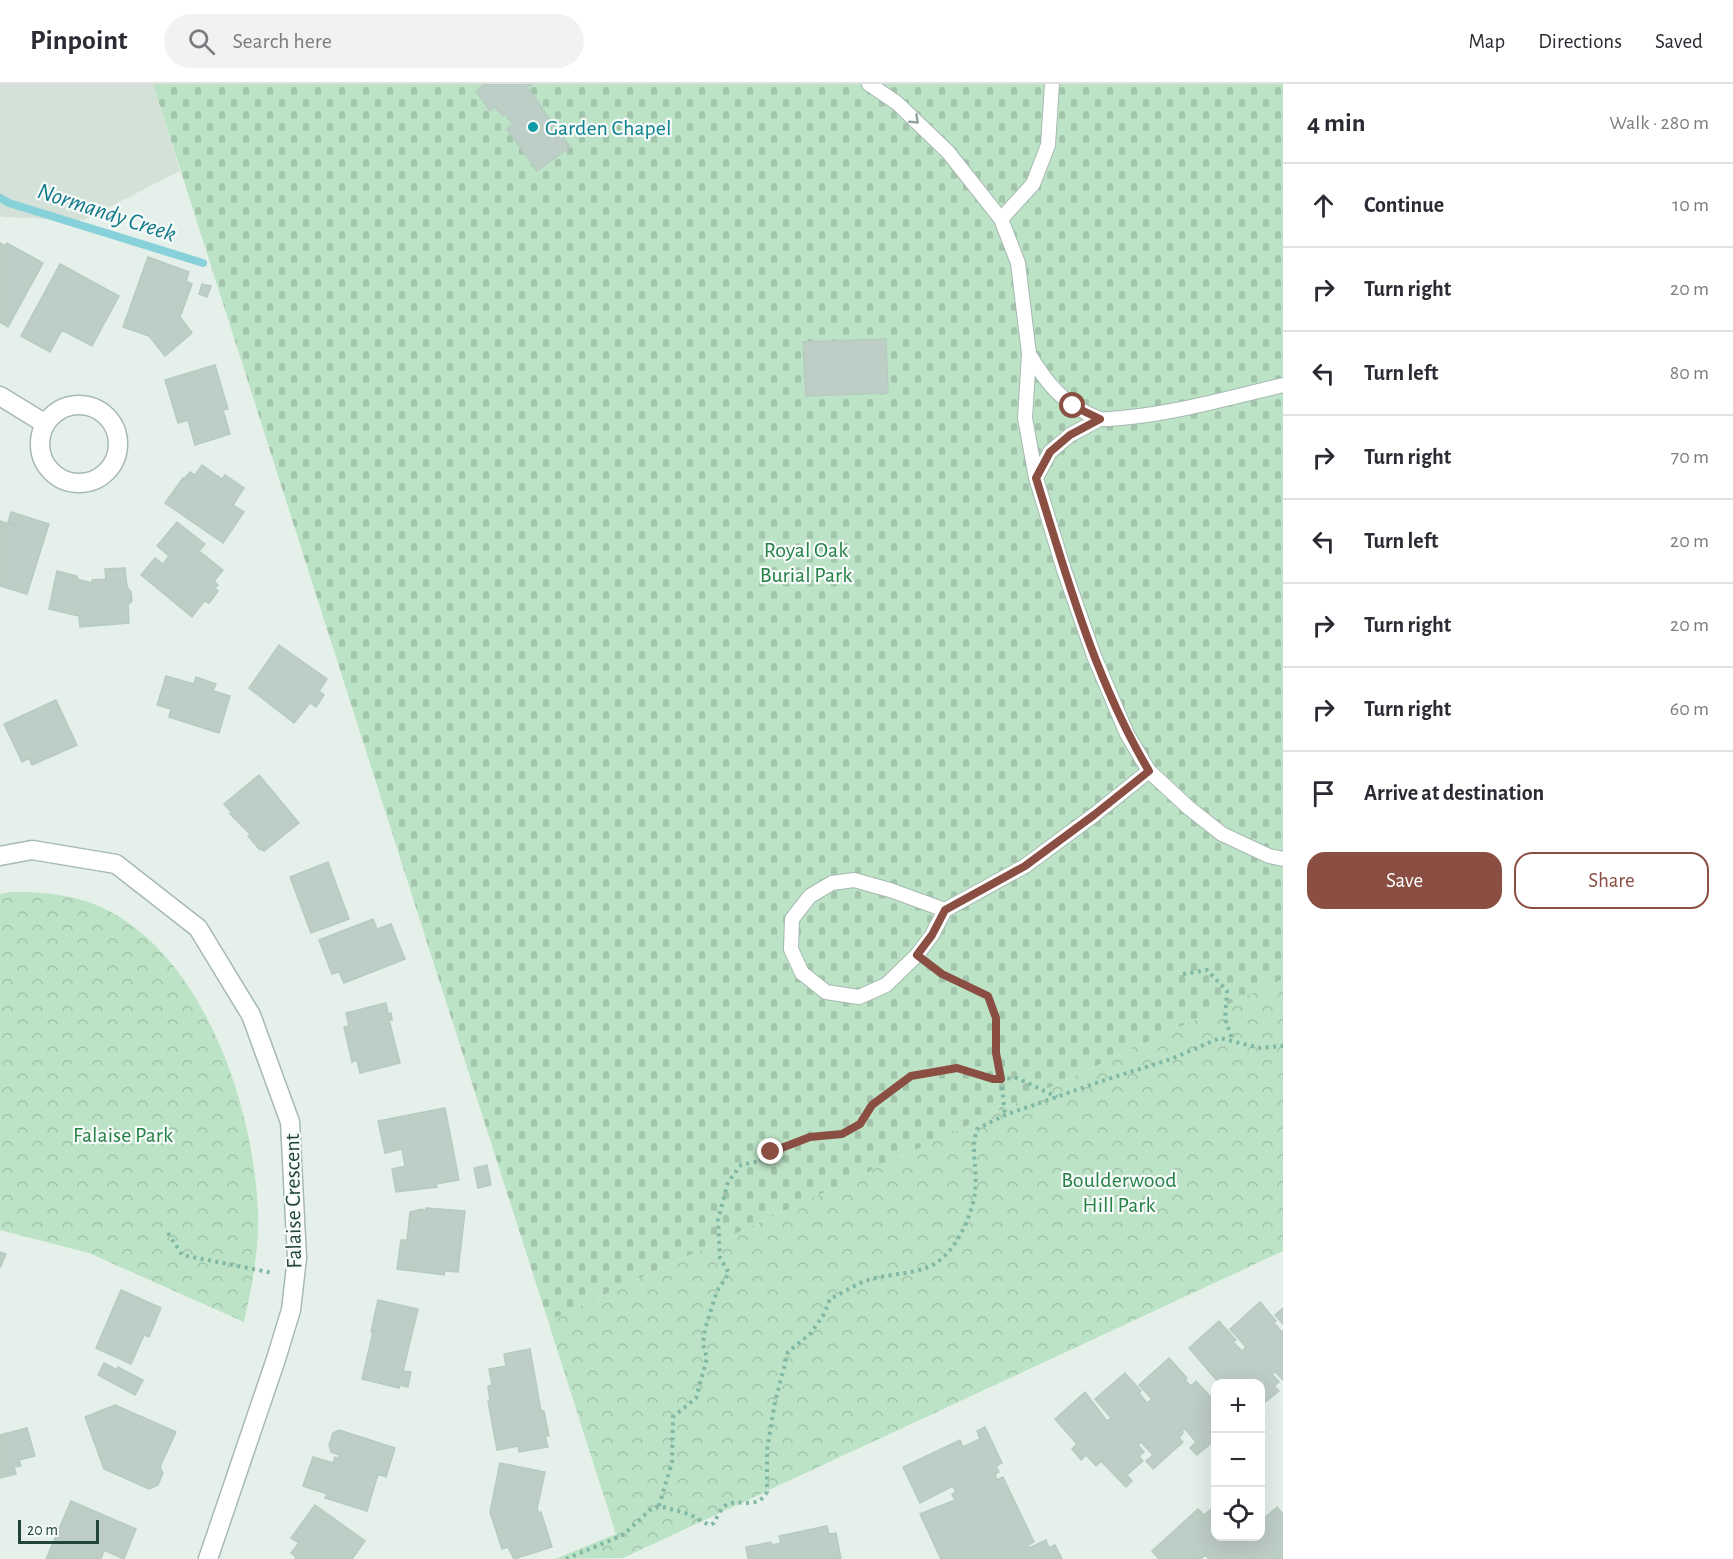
<!DOCTYPE html>
<meta charset="utf-8">
<style>
body{margin:0;font-family:"Alegreya Sans",sans-serif;background:#f2f2f3;color:#2b2b33}
.controls{position:absolute;right:18px;bottom:18px;display:grid;overflow:hidden;border-radius:12px;box-shadow:0 6px 24px #0002}
.controls button{width:54px;height:54px;display:grid;place-items:center;padding:0;border:0;border-bottom:2px solid #e1e1e2;background:#fff;color:#2b2b33;font:30px sans-serif}
.scale{position:absolute;left:18px;bottom:15px;width:81px;box-sizing:border-box;padding-left:6px;border:3px solid #21453a;border-top:0;font-size:16px;line-height:21px;white-space:nowrap;color:#21453a;-webkit-text-stroke:4px #f6fbf9;paint-order:stroke}
.stop{position:absolute;width:18px;height:18px;margin:-14px;border:4px solid #8a4e42;border-radius:50%;background:#fff}
.stop.end{background:#8a4e42;border-color:#fff;box-shadow:0 2px 6px #0008}
.list{margin:0;padding:0;list-style:none}
h2{display:flex;justify-content:space-between;align-items:center;height:78px;margin:0;padding:0 24px;font-size:26px}
h2 small{font-size:20px;font-weight:400;color:#7c7c81}
.list li{display:grid;grid-template-columns:39px 1fr auto;gap:18px;align-items:center;box-sizing:border-box;height:84px;padding:0 24px;border-top:2px solid #e1e1e2}
.list b{display:block;font-size:22px;white-space:nowrap}
.list em{font-size:20px;font-style:normal;color:#7c7c81}
.actions{display:flex;gap:12px;padding:18px 24px}
.actions a{flex:1;padding:14px 0;border:2px solid #8a4e42;border-radius:18px;text-align:center;font-size:21px;color:#8a4e42}
.actions .main{background:#8a4e42;color:#fff}
.icon{flex:none;width:33px;height:33px;fill:none;stroke:currentColor;stroke-width:2;stroke-linecap:round;stroke-linejoin:round}
.map{position:relative;flex:none;width:1283px;height:1475px;overflow:hidden}
header{display:flex;align-items:center;gap:36px;box-sizing:border-box;height:84px;padding:0 30px;background:#fff;border-bottom:2px solid #e1e1e2}
header strong{font-size:28px}
nav{display:flex;gap:33px;margin-inline-start:auto;font-size:21px}
.search{width:420px;height:54px;background:#f2f2f3;display:flex;align-items:center;gap:15px;box-sizing:border-box;padding:0 21px;border-radius:33px;color:#7c7c81;font-size:22px}
main{display:flex}
aside{flex:1;background:#fff}
.map>svg:first-child{display:block}
.built{fill:#d3e1d9}
.cemetery{fill:url(#cemetery-stones)}
.park{fill:url(#park-crowns)}
.lines{fill:none;stroke-linecap:round;stroke-linejoin:round}
.stream{stroke:#87d1db;stroke-width:8}
.building{fill:#bdcec6;stroke:#b6cbc1;stroke-width:1.5}
.service-casing{stroke:#a6b9b2;stroke-width:16}
.minor-casing{stroke:#a6b9b2;stroke-width:21}
.path{stroke:#81b7a5;stroke-width:4;stroke-dasharray:3 4.5;stroke-linecap:butt}
.service{stroke:#fff;stroke-width:14}
.minor{stroke:#fff;stroke-width:18}
.oneway{stroke:#90a29c}
.route{stroke:#8a4e42;stroke-width:8}
.culture-dot{fill:#0f9aa8;stroke:#f6fbf9;stroke-width:2}
.labels{text-anchor:middle;stroke-width:4.5;stroke-linejoin:round;paint-order:stroke}
.culture-label{font-size:22px;fill:#0d838f;stroke:#f6fbf9;text-anchor:start}
.park-label{font-size:22px;fill:#258146;stroke:#f6fbf9}
.street-label{font-size:22px;fill:#21453a;stroke:#f6fbf9}
.water-label{font-size:24px;font-style:italic;fill:#12798a;stroke:#f6fbf9}
</style>
<header>
<strong>Pinpoint</strong>
<div class="search"><svg class="icon" aria-label="search" viewBox="0 0 24 24"><circle cx="10" cy="10" r="6"/><path d="M15 15l6 6"/></svg>Search here</div>
<nav><a>Map</a><a>Directions</a><a>Saved</a></nav>
</header>
<main>
<div class="map">
<svg width="1283" height="1475" viewBox="0 0 1283 1475">
<defs>
<pattern id="cemetery-stones" width="16" height="16" patternUnits="userSpaceOnUse" patternTransform="scale(1.5)"><rect width="16" height="16" fill="#bce3c5"/><path d="M2 7V4a2 2 0 0 1 4 0v3zM10 15v-3a2 2 0 0 1 4 0v3z" fill="#a1c4aa"/></pattern>
<pattern id="park-crowns" width="20" height="18" patternUnits="userSpaceOnUse" patternTransform="scale(1.5)"><rect width="20" height="18" fill="#bce3c5"/><path d="M2 6a3 3 0 1 1 6 0M12 15a3 3 0 1 1 6 0" fill="none" stroke="#a1c4aa"/></pattern>
</defs>
<rect width="100%" height="100%" fill="#e5f0eb"/>
<path class="built" d="M0 0H153L180 87 84 136 2 133 0 131Z"/>
<path class="cemetery" d="M153 0H1283V895L548 1237Z"/>
<path class="park" d="M12 808C42 808 72 810 101 823 204 870 255 1025 258 1130 259 1166 252 1203 244 1238L89 1169 0 1146V810Z
M1283 895V1167L623 1474 555 1475 616 1450 548 1237Z"/>
<g class="lines">
<path class="stream" d="M0 114 9 119 203 179"/>
</g>
<path class="building" d="M532 0 527 3 570 63 537 87 507 45 513 40 505 30 503 32 495 23 490 27 476 7 485 0Z
M0 159 5 162 7 159 43 179 8 243 0 238Z
M148 173 189 188 186 197 192 200 180 233 192 249 165 272 149 252 123 243Z
M60 180 119 212 92 262 62 246 50 268 21 252Z
M202 200 211 202 207 213 199 210Z
M886 255 888 309 806 312 803 258Z
M215 281 228 325 223 326 230 350 195 361 188 336 178 339 165 296Z
M202 381 222 395 225 391 244 404 233 421 244 428 223 459 165 419 183 394 184 395 190 388 195 391Z
M11 428 49 440 27 510 0 502V437L16 442 17 441 8 438Z
M177 438 205 460 199 467 223 486 214 497 218 501 215 504 218 507 209 519 205 517 202 520 192 533 141 491 155 474 163 480 169 472 157 462Z
M125 484 127 503 131 508 132 517 128 521 129 539 80 543 79 532 49 525 57 487 77 492V495L92 499V496L106 495 105 485Z
M279 561 327 595 319 607 324 611 316 623 310 619 294 639 249 604Z
M166 592 194 600 196 593 216 600 213 607 230 612 219 649 169 633 171 625 157 621Z
M56 616 77 661 32 681 29 674 22 678 4 640Z
M259 691 299 739 264 767 261 765 260 766 248 752 250 750 230 730 232 729 224 720Z
M328 778 349 835 311 849 290 793Z
M373 835 377 845 391 840 405 875 344 899 339 888 332 890 319 856Z
M386 919 388 930 391 929 392 936H389L400 979 360 989 357 976 352 978 344 943 349 942 346 929Z
M445 1024 459 1096 436 1100 437 1103 396 1108 392 1085 405 1082 402 1065 385 1069 378 1037Z
M487 1081 491 1101 478 1104 474 1084Z
M426 1124 465 1127 458 1188 445 1187 444 1191 397 1185 401 1156H407L410 1128 422 1125 425 1127Z
M0 1168 6 1170 0 1184Z
M121 1206 161 1224 149 1253 144 1251 131 1280 96 1264Z
M378 1216 418 1225 403 1287 411 1288 408 1303 400 1301 399 1304 362 1295 373 1248H371Z
M1260 1218 1276 1237 1274 1239 1282 1248 1283 1247V1296L1275 1288 1272 1290 1279 1298 1274 1302 1279 1307 1260 1322V1300H1220L1189 1264 1219 1237 1236 1256 1233 1258 1242 1267 1246 1263 1230 1245Z
M1283 1224V1240L1275 1231Z
M530 1265 541 1327H544L549 1352H545L548 1363 519 1368 518 1362 497 1366 488 1317H490L488 1302 492 1301 489 1285 506 1282 504 1270Z
M1169 1274 1187 1294 1185 1296 1191 1302 1196 1297 1216 1319V1355L1197 1371 1190 1364 1196 1358 1185 1345 1182 1347 1183 1349 1179 1354 1183 1358 1153 1385 1146 1377 1153 1371 1141 1358 1138 1361 1144 1368 1139 1372 1143 1377 1127 1391 1132 1397 1126 1403 1101 1377 1096 1382 1086 1371 1081 1376 1072 1365 1077 1360 1055 1335 1085 1308 1107 1337 1111 1334 1095 1315 1125 1289 1141 1307 1139 1309 1147 1319 1152 1315 1139 1301Z
M104 1279 117 1286 118 1283 143 1296 135 1311 98 1291Z
M115 1321 176 1348 160 1383 163 1389 158 1401 149 1405 104 1385 85 1333Z
M985 1343 1002 1379 996 1382 999 1388 995 1390 997 1396 1003 1393 1034 1458 1028 1461 1029 1464 1046 1456 1049 1464 1055 1461 1062 1475H941L920 1430 955 1416 952 1410 956 1408 953 1402 920 1419 903 1383 960 1356 963 1363 980 1355 977 1347Z
M27 1344 35 1372 19 1376 21 1382 14 1383 16 1390 0 1394V1351Z
M339 1346 395 1364 386 1393 378 1390 367 1427 325 1414 327 1410 303 1402 313 1373 333 1379 335 1373 338 1375 339 1371 331 1368 329 1361 333 1349Z
M500 1379 545 1388 537 1425 539 1429 541 1428 552 1463 514 1475 508 1463 502 1465 490 1428Z
M71 1417 136 1445 124 1475 104 1466 101 1475H46Z
M315 1421 365 1457 352 1475H295L296 1473 291 1469 299 1459 291 1454Z
M1216 1421V1452H1260V1438L1277 1423 1283 1430V1475H1209L1205 1471 1201 1475H1159L1152 1467 1198 1425 1204 1431Z
M827 1442 829 1450 836 1449 841 1475H748L746 1463 771 1458 772 1461 781 1459 779 1452Z"/>
<g class="lines">
<defs>
<path id="service" d="M869 0 897 19 948 68 1001 135 1018 179 1029 270 1025 334 1036 394 1064 486 1094 572 1127 650 1149 687 1189 724 1222 750 1269 772 1283 775
M1001 135 1033 100 1048 61 1052 0
M1029 270C1047 300 1064 321 1098 334 1104 337 1114 334 1121 334 1176 329 1229 314 1283 301
M1036 394 1050 368 1070 351 1100 335
M945 826 890 806 854 796 832 799 810 812 792 835 791 865 802 889 826 908 859 913 886 901 917 871 932 851 945 826 1025 782 1094 731 1149 687"/>
<path id="minor" d="M0 312 44 339
M40 360a39 39 0 1 1 78 0a39 39 0 1 1-78 0Z
M0 772 32 766 116 780 198 844 251 931 290 1038 297 1174 291 1226 276 1275 208 1475"/>
</defs>
<use href="#service" class="service-casing"/>
<use href="#minor" class="minor-casing"/>
<path class="path" d="M932 881 942 890 988 912 996 934V969L1001 995 1005 1031
M1183 890 1207 886 1227 907 1225 935 1233 957
M168 1149 182 1171 273 1189
M659 1422 672 1378 673 1333 696 1314 707 1274 703 1260 705 1245 717 1207 729 1189 720 1174 718 1136 728 1098 741 1081 760 1077 771 1068 810 1053 842 1050 860 1040 872 1021 911 992 957 984 993 995 1017 994 1057 1013
M566 1475 623 1451 650 1426 659 1422 689 1430 709 1441 714 1439C717 1433 721 1423 728 1420 741 1415 757 1426 767 1408V1366L775 1318 788 1268 811 1249 824 1230 830 1215C840 1210 851 1203 863 1198 882 1190 906 1191 926 1184 953 1175 971 1135 975 1109 978 1085 970 1068 977 1045L1005 1031 1102 997 1171 975 1220 954 1260 964 1283 962"/>
<use href="#service" class="service"/>
<use href="#minor" class="minor"/>
</g>
<defs><path id="oneway-chevron" d="M-2-3.5L2.5 0L-2 3.5" fill="none" stroke-width="1.6" stroke-linecap="round" stroke-linejoin="round" transform="scale(1.5)"/></defs>
<use class="oneway" href="#oneway-chevron" transform="translate(915 36) rotate(43)"/>
<g class="lines">
<path class="route" d="M771 1068 810 1053 842 1050 860 1040 872 1021 911 992 957 984 993 995H1001L996 969V934L988 912 942 890 917 871 932 851 945 826 1025 782 1094 731 1149 687C1095 596 1067 494 1036 394L1050 368 1070 351 1100 335 1073 322"/>
</g>
<circle class="culture-dot" cx="533" cy="43" r="6"/>
<g class="labels">
<g class="culture-label">
<text x="545" y="51">Garden Chapel</text>
</g>
<g class="park-label">
<text x="806" y="473">Royal Oak<tspan x="806" dy="25">Burial Park</tspan></text>
<text x="123" y="1058">Falaise Park</text>
<text x="1119" y="1103">Boulderwood<tspan x="1119" dy="25">Hill Park</tspan></text>
</g>
<g class="street-label">
<text transform="translate(292 1117) rotate(-91)" y="8">Falaise Crescent</text>
</g>
<g class="water-label">
<text transform="translate(107 128) rotate(18)" y="8">Normandy Creek</text>
</g>
</g>
</svg>
<div class="controls">
<button>+</button>
<button>−</button>
<button><svg class="icon" aria-label="locate" viewBox="0 0 24 24"><circle cx="12" cy="12" r="6"/><path d="M12 2v4M12 18v4M2 12h4M18 12h4"/></svg></button>
</div>
<div class="scale">20 m</div>
<div class="stop" style="left:1073px;top:322px"></div>
<div class="stop end" style="left:771px;top:1068px"></div>
</div>
<aside>
<h2>4 min<small>Walk · 280 m</small></h2>
<ul class="list">
<li><svg class="icon" aria-label="ahead" viewBox="0 0 24 24"><path d="M12 20V5M6 11l6-6 6 6"/></svg><div><b>Continue</b></div><em>10 m</em></li>
<li><svg class="icon" aria-label="right" viewBox="0 0 24 24"><path d="M7 20v-9h11M14 6l5 5-5 5"/></svg><div><b>Turn right</b></div><em>20 m</em></li>
<li><svg class="icon" aria-label="left" viewBox="0 0 24 24"><path d="M17 20v-9H6M10 6l-5 5 5 5"/></svg><div><b>Turn left</b></div><em>80 m</em></li>
<li><svg class="icon" aria-label="right" viewBox="0 0 24 24"><path d="M7 20v-9h11M14 6l5 5-5 5"/></svg><div><b>Turn right</b></div><em>70 m</em></li>
<li><svg class="icon" aria-label="left" viewBox="0 0 24 24"><path d="M17 20v-9H6M10 6l-5 5 5 5"/></svg><div><b>Turn left</b></div><em>20 m</em></li>
<li><svg class="icon" aria-label="right" viewBox="0 0 24 24"><path d="M7 20v-9h11M14 6l5 5-5 5"/></svg><div><b>Turn right</b></div><em>20 m</em></li>
<li><svg class="icon" aria-label="right" viewBox="0 0 24 24"><path d="M7 20v-9h11M14 6l5 5-5 5"/></svg><div><b>Turn right</b></div><em>60 m</em></li>
<li><svg class="icon" aria-label="arrive" viewBox="0 0 24 24"><path d="M6 21V4h12l-3 4 3 4H6"/></svg><div><b>Arrive at destination</b></div></li>
</ul>
<div class="actions"><a class="main">Save</a><a>Share</a></div>
</aside>
</main>
